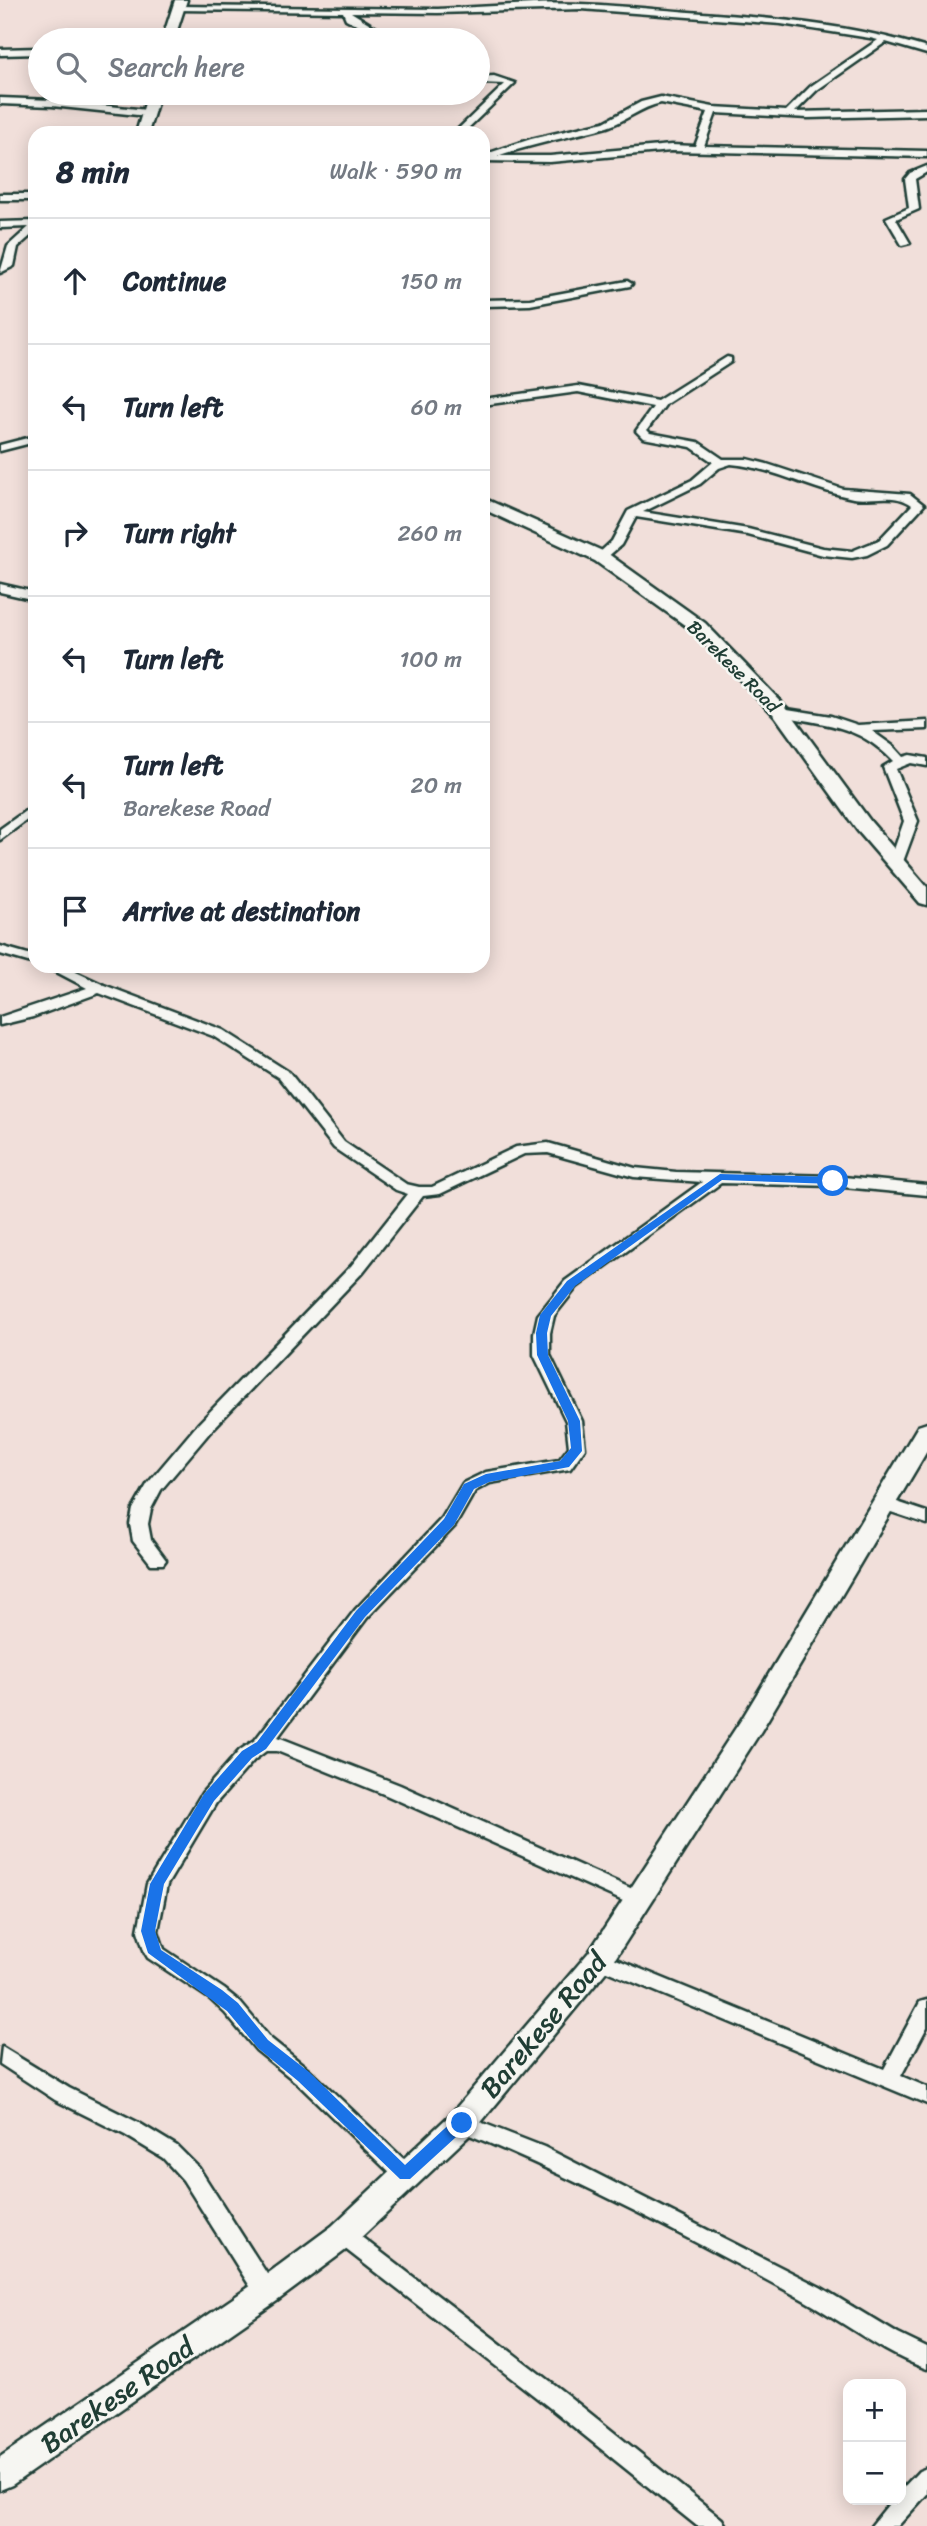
<!DOCTYPE html>
<meta charset="utf-8">
<style>
body{margin:0;font-family:Sriracha,sans-serif;background:#f6f6f7;color:#1f2937}
.controls{position:absolute;right:21px;bottom:21px;display:grid;overflow:hidden;border-radius:14px;box-shadow:0 4px 18px #0003}
.controls button{width:63px;height:63px;display:grid;place-items:center;padding:0;border:0;border-bottom:2px solid #e0e1e3;background:#fff;color:#1f2937;font:35px sans-serif}
.stop{position:absolute;width:21px;height:21px;margin:-16px;border:5px solid #1a73e8;border-radius:50%;background:#fff}
.stop.end{background:#1a73e8;border-color:#fff;box-shadow:0 2px 7px #0008}
.list{margin:0;padding:0;list-style:none}
h2{display:flex;justify-content:space-between;align-items:center;height:91px;margin:0;padding:0 28px;font-size:30px}
h2 small{font-size:23px;font-weight:400;color:#747a83}
.list li{display:grid;grid-template-columns:46px 1fr auto;gap:21px;align-items:center;box-sizing:border-box;height:126px;padding:0 28px;border-top:2px solid #e0e1e3}
.list b{display:block;font-size:26px;white-space:nowrap}
.list p{margin:0;font-size:23px;white-space:nowrap;color:#747a83}
.list em{font-size:23px;font-style:normal;color:#747a83}
.icon{flex:none;width:38px;height:38px;fill:none;stroke:currentColor;stroke-width:2;stroke-linecap:round;stroke-linejoin:round}
.map{position:relative;flex:none;width:927px;height:2526px;overflow:hidden}
.search{position:absolute;background:#fff;box-shadow:0 4px 18px #0003;left:28px;top:28px;width:462px;height:77px;display:flex;align-items:center;gap:18px;box-sizing:border-box;padding:0 24px;border-radius:38px;color:#747a83;font-size:26px}
.panel{position:absolute;background:#fff;box-shadow:0 4px 18px #0003;left:28px;top:126px;width:462px;height:847px;border-radius:21px}
.map>svg:first-child{display:block}
.lines{fill:none;stroke-linecap:round;stroke-linejoin:round}
.minor-casing{stroke:#1f3d34;stroke-width:5}
.secondary-casing{stroke:#1f3d34;stroke-width:5}
.minor{fill:#f6f6f2;fill-rule:evenodd}
.secondary{fill:#f6f6f2;fill-rule:evenodd}
.route{fill:#1a73e8}
.labels{text-anchor:middle;stroke-width:5;stroke-linejoin:round;paint-order:stroke}
.far-street-label{font-size:19px;fill:#1f3d34;stroke:#f6f6f2}
.near-street-label{font-size:28px;fill:#1f3d34;stroke:#f6f6f2}
</style>
<div class="map">
<svg width="927" height="2526" viewBox="0 0 927 2526">
<rect width="100%" height="100%" fill="#f1dfda"/>
<filter id="ink" filterUnits="userSpaceOnUse"><feTurbulence type="fractalNoise" baseFrequency=".0143" numOctaves="2"/><feDisplacementMap in="SourceGraphic" scale="14" xChannelSelector="R" yChannelSelector="G"/><feConvolveMatrix kernelMatrix="1 2 1 2 8 2 1 2 1" color-interpolation-filters="sRGB"/></filter>
<g filter="url(#ink)">
<g class="lines">
<defs>
<path id="minor" d="M533 4C585 2 637 8 689 12 770 18 850 24 927 48V54L886 42 817 90 795 112 927 109V115L808 118 716 113 704 146 927 151V157L671 151 550 162 483 161V155L531 139 604 122 641 102 661 97 713 107 786 111 811 86 878 40 870 38 781 24 581 9 438 13 351 12 396 40H386L346 19 343 12 178 10 174 8 178 6 438 9ZM661 103 708 112 695 146 671 145 550 156H497C533 144 570 137 607 127 626 121 641 107 661 103Z
M40 48V54L0 55V49Z
M494 76 515 83 463 133H454L505 84 478 83V77Z
M0 98 52 100 147 110 151 113 147 116 52 106 0 104Z
M927 166V172L915 179 919 209 896 219 910 243 902 245 886 218 909 208 905 179 910 173Z
M0 194H35V200H0Z
M35 221V232L18 247 14 266 0 273 8 246 29 227 0 228V222Z
M627 281 632 284 630 286 530 305 483 306V300L530 299Z
M727 357 731 358V362L666 404 647 430 650 433 698 442 723 459H747L767 464 843 489 910 494 924 505 887 545 867 555 852 558 823 555 748 535 636 517 621 545 605 559H597V555L612 541 628 511 692 480 713 462 691 447 643 438 636 431 653 407 578 392 483 405V399L578 386 657 401ZM731 464C774 468 811 490 853 498 872 501 895 492 912 505L879 540 852 551 823 548 748 529 643 512 700 484 719 468Z
M35 436V442L0 451V445Z
M0 584 35 592V600L0 592Z
M781 708 831 716 858 725 927 721V729L872 731 893 746 903 757 910 755 927 758V766L911 763 896 769 918 821 901 867H891L889 864 904 821 883 767 893 761C857 723 823 725 777 715L775 712Z
M35 804V814L0 840V829Z
M0 946 35 956V964L0 954Z
M45 966H63L104 985 223 1030 289 1072 344 1142 406 1184 419 1187H432L516 1147 548 1143 635 1168 676 1172 833 1176 927 1185V1195L833 1186 721 1183 577 1287 554 1316 550 1333V1355L582 1421 585 1448 570 1469 490 1483 475 1491 455 1526 367 1618 278 1737 400 1785 646 1895 649 1900 646 1905 639 1907 632 1905 386 1795 277 1751H266L254 1760 216 1803 167 1885 158 1931 164 1949 224 1989 239 2001 270 2038 311 2071 413 2168 416 2174 413 2180 405 2183 397 2180 297 2083 256 2050 225 2013 210 1999 148 1958 145 1953 138 1931 147 1884 202 1793 240 1750 255 1740 355 1610 442 1518 463 1483 486 1472 559 1460 569 1447 566 1421 534 1355V1333L538 1315 565 1281 702 1182 634 1177 548 1153 524 1154 440 1194 423 1196 363 1272 210 1432 161 1490 151 1509 148 1524 151 1540 166 1560 163 1564H151L133 1541 130 1524 133 1509 148 1483 198 1424 351 1266 408 1194 396 1190 334 1148 279 1078 213 1036 99 993 33 1017 0 1025V1017L87 988Z
M882 1497 927 1512V1524L876 1507 873 1503Z
M599 1952 884 2069 920 2002 927 2000V2027L901 2076 927 2087V2104L592 1965 589 1960 592 1955Z
M2 2047 69 2088 139 2123 177 2146 199 2168 274 2285 277 2292 274 2299 266 2301 258 2299 183 2180 163 2158 125 2135 55 2100 0 2064Z
M462 2115 544 2147 820 2287 898 2334 927 2348V2369C882 2353 844 2322 802 2299 689 2238 574 2177 455 2129L452 2123 455 2117Z
M343 2226 351 2229 566 2394 722 2519 726 2526H697L550 2408 335 2241 332 2235 335 2229Z
M927 2468V2494L898 2526H871L892 2500H901V2490L919 2471Z"/>
<path id="secondary" d="M175 0H187L174 40H162Z
M148 93H160L148 133H136Z
M483 498 607 553 705 623 787 708 871 822 927 887V905L920 903 857 830 775 716 693 631 595 561 483 509Z
M927 1423V1451L761 1731 609 1968 473 2132 354 2244 277 2301 12 2485 0 2490V2457L255 2283 332 2226 451 2114 589 1952 743 1717 915 1431 918 1426Z"/>
</defs>
<use href="#minor" class="minor-casing"/>
<use href="#secondary" class="secondary-casing"/>
<use href="#minor" class="minor"/>
<use href="#secondary" class="secondary"/>
</g>
</g>
<path class="route" d="M720 1174 833 1177 839 1181 833 1184 722 1180 575 1286 551 1316 547 1333 548 1355 580 1421 582 1451 569 1467 489 1482 474 1489 454 1525 365 1617 266 1749 252 1758 214 1801 164 1884 155 1931 161 1950 222 1990 238 2003 268 2040 309 2072 405 2165 456 2118H467L469 2123 467 2127 410 2179H400L298 2081 258 2048 227 2011 148 1953 141 1931 150 1884 204 1794 242 1751 257 1742 356 1611 444 1519 464 1484 486 1474 560 1461 571 1448 568 1421 537 1355 536 1333 540 1315 567 1281Z"/>
<g class="labels">
<g class="far-street-label">
<text transform="translate(734 666) rotate(45)" y="7">Barekese Road</text>
</g>
<g class="near-street-label">
<text transform="translate(543 2025) rotate(-50)" y="10">Barekese Road</text>
<text transform="translate(117 2395) rotate(-35)" y="10">Barekese Road</text>
</g>
</g>
</svg>
<div class="controls">
<button>+</button>
<button>−</button>
</div>
<div class="stop" style="left:833px;top:1181px"></div>
<div class="stop end" style="left:462px;top:2123px"></div>
<div class="search"><svg class="icon" aria-label="search" viewBox="0 0 24 24"><circle cx="10" cy="10" r="6"/><path d="M15 15l6 6"/></svg>Search here</div>
<section class="panel">
<h2>8 min<small>Walk · 590 m</small></h2>
<ul class="list">
<li><svg class="icon" aria-label="ahead" viewBox="0 0 24 24"><path d="M12 20V5M6 11l6-6 6 6"/></svg><div><b>Continue</b></div><em>150 m</em></li>
<li><svg class="icon" aria-label="left" viewBox="0 0 24 24"><path d="M17 20v-9H6M10 6l-5 5 5 5"/></svg><div><b>Turn left</b></div><em>60 m</em></li>
<li><svg class="icon" aria-label="right" viewBox="0 0 24 24"><path d="M7 20v-9h11M14 6l5 5-5 5"/></svg><div><b>Turn right</b></div><em>260 m</em></li>
<li><svg class="icon" aria-label="left" viewBox="0 0 24 24"><path d="M17 20v-9H6M10 6l-5 5 5 5"/></svg><div><b>Turn left</b></div><em>100 m</em></li>
<li><svg class="icon" aria-label="left" viewBox="0 0 24 24"><path d="M17 20v-9H6M10 6l-5 5 5 5"/></svg><div><b>Turn left</b><p>Barekese Road</p></div><em>20 m</em></li>
<li><svg class="icon" aria-label="arrive" viewBox="0 0 24 24"><path d="M6 21V4h12l-3 4 3 4H6"/></svg><div><b>Arrive at destination</b></div></li>
</ul>
</section>
</div>
